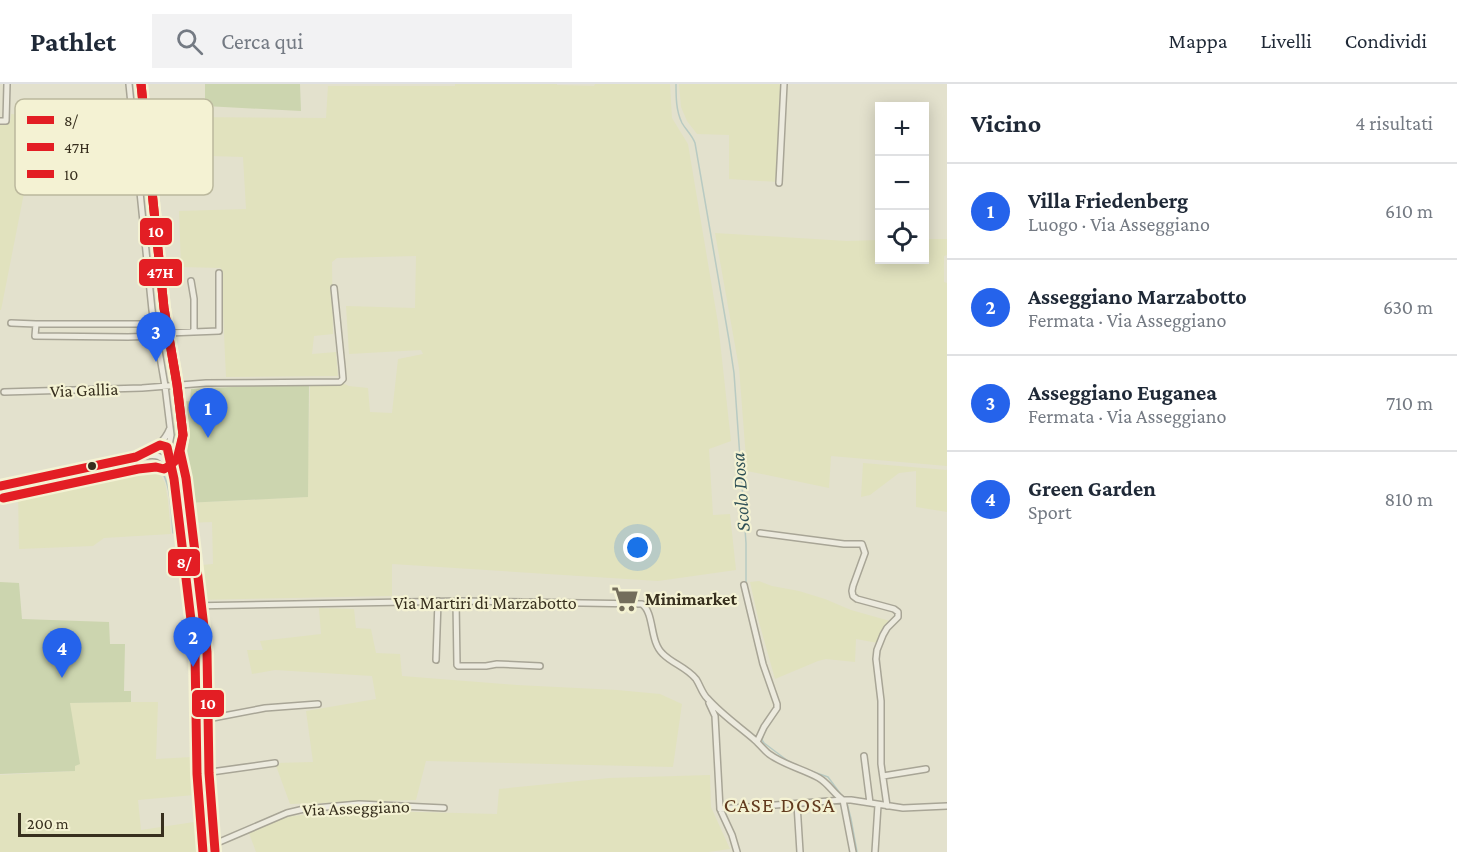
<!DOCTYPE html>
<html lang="it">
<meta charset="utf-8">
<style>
body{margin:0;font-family:"Crimson Pro",serif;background:#f2f2f3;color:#1f2937}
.controls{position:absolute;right:18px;top:18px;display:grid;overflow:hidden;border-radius:0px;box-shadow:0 3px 15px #0003}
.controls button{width:54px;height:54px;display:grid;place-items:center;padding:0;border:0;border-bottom:2px solid #e0e1e3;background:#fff;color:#1f2937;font:30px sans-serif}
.scale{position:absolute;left:18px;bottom:15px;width:146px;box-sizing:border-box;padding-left:6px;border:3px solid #372f1e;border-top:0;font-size:16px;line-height:21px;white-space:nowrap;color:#372f1e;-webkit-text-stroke:4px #f4f2d3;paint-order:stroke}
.you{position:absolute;left:638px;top:464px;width:21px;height:21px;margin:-15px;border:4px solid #fff;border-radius:50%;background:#1a73e8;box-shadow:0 0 0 9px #1a73e833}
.badge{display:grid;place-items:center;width:39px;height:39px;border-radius:50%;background:#2563eb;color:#fff;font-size:20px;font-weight:700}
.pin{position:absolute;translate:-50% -50px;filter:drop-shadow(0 2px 3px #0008)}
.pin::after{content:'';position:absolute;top:32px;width:21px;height:18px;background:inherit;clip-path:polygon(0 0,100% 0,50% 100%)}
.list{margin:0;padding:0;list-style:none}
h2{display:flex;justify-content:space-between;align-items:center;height:78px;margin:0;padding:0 24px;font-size:26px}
h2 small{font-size:20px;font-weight:400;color:#747a83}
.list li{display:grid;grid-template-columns:39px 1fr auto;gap:18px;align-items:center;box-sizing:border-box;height:96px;padding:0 24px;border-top:2px solid #e0e1e3}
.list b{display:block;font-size:22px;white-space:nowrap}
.list p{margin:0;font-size:20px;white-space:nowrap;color:#747a83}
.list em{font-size:20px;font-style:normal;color:#747a83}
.icon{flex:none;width:33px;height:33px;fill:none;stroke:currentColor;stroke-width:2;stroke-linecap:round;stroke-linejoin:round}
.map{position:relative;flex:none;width:947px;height:768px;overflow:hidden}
header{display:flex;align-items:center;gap:36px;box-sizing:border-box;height:84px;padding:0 30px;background:#fff;border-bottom:2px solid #e0e1e3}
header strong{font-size:28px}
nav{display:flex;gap:33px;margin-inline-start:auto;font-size:21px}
.search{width:420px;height:54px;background:#f2f2f3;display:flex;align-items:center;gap:15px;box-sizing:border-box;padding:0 21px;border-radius:0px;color:#747a83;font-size:22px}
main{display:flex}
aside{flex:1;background:#fff}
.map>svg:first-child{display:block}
.farmland{fill:#e1e2be}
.green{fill:#ccd5af}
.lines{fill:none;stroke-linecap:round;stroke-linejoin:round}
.stream{stroke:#b8cac2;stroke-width:1.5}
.minor-casing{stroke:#a8a596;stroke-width:8}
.minor{stroke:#eceade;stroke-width:5}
.bus-1-casing{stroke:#f4f2d3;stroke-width:14}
.bus-2-casing{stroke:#f4f2d3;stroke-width:14}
.bus-3-casing{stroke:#f4f2d3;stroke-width:14}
.bus-1{stroke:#e31e24;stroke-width:9}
.bus-2{stroke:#e31e24;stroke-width:9}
.bus-3{stroke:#e31e24;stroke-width:9}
.bus-dot{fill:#372f1e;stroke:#f4f2d3;stroke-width:2}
.labels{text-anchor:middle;stroke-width:4.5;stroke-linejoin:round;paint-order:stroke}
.street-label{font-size:18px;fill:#372f1e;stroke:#f4f2d3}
.poi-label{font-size:18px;font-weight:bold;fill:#372f1e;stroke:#f4f2d3;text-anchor:start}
.water-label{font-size:20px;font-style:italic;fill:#2e5056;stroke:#f4f2d3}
.quarter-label{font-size:21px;letter-spacing:1.5px;fill:#623b1f;stroke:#f4f2d3}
.key{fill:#f4f2d3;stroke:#bbb89d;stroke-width:1.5}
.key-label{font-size:16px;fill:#372f1e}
.line-badge{stroke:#f4f2d3;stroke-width:2}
.badge-label{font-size:16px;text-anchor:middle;font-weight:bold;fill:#fff}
</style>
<header>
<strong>Pathlet</strong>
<div class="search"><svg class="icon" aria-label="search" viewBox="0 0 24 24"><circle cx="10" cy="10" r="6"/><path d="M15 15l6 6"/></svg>Cerca qui</div>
<nav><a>Mappa</a><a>Livelli</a><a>Condividi</a></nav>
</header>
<main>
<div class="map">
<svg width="947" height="768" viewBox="0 0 947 768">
<rect width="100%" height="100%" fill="#e3e1cd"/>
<path class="farmland" d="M455 0H557V1L594 2 595 0H670L672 34 688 60 718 239 731 357 709 365 713 431 730 430 736 486 658 497 392 480V512L194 516 190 482 213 480 212 438 186 439 185 419 307 413 310 302 340 298 349 302 368 304 370 328 392 329 398 275 423 270 421 266 349 270 346 222 415 224 416 172 337 174 332 178 333 250 314 252 312 270 336 268 338 292 226 293 221 184 181 183 179 127 246 125 243 73 178 71 173 33 326 34 328 2H455Z
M679 0H782L778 98 729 95V51L697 50 687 37 681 23Z
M11 30 39 33 1 226H0V38H10Z
M715 149 847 157 879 156 880 176H924L925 155H947V171L944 172V198L947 199V382L831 372 829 404 747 387 739 284Z
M863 379 947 386V428L916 423V387L899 389 870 411 861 413Z
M151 382H154L157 385 165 399 168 416 171 450 104 454 93 462 19 465 18 408Z
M759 497 772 502 799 507 825 515 851 526 890 537 883 546 878 559 856 555 855 578 826 575 818 577 775 595 759 538 750 498Z
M319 524 354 525 356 544 371 545 376 569 400 570 402 592 517 601 617 606 660 610 682 620 673 683 426 677 416 716 290 720 275 679 313 678 306 627 376 615 372 592 275 586 252 590 247 566H263L260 557 321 550Z
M120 618H158L156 675 192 673 194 711 138 716 141 746 194 738 197 768H0V691L75 687 70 619Z
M710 691 711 723 730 765 708 768H256L249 749 286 733 340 726 497 730 499 705 609 694Z"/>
<path class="green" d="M205 0H300L301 27 205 22Z
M309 299 308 413 185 419 181 416 172 319 190 317 191 305Z
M0 498 19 499 22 535 109 538 110 560H125L124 607H131V618L70 619 80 680 75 682V687L0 690Z"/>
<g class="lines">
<path class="stream" d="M676 0C676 13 676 27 682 39 686 46 692 51 695 59L729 256 734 289 746 459V500
M0 408 76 392 153 379C172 389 171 429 173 449
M770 639 780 623 777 612
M764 649 762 656 764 659 788 677 798 682
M808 686 828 693 842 712
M847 719 851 735 857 768"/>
<defs>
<path id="minor" d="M129 0 152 226 165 302 171 351 168 367 174 395 195 569 197 690 203 768
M0 37H6L7 0
M53 63 134 65
M779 99 784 0
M191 197 194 215V248
M11 239 36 240
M154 240H36L35 252 128 253 157 252 168 249 219 247V189
M4 308 142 304 206 299 340 298 343 295 342 283 334 204
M140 371C154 365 164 359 170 344
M0 402 136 373C156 371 159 368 172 385
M760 449 844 460H862L865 469 853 502 852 507 853 512 857 515 894 525 898 528V533L887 544 883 551 877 566 876 575 881 617V680L887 722
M744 501 763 580 777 620V624L764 643 757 658
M456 517 457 581 458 582H486L497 580 540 582
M189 522 461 517 642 520C655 530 649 557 663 570 673 580 686 583 696 595 700 601 702 609 707 614 722 631 740 643 756 657 760 661 764 666 769 670 784 681 803 685 819 694 829 700 833 709 843 716
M436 576 438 517
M709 619 715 632 720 725 843 716H851L903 724 947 722
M197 637 265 624 318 620
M864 672 870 719
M197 690 275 679
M883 692 926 685
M843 716 853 768
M797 720 800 768
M720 725 732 751 737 768
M203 765 287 729 304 725 359 720 444 724
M875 768 878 721"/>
</defs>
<use href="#minor" class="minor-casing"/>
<use href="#minor" class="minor"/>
<defs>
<path id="bus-1" d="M0 402 136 373 160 361 167 363 174 395 195 569 197 690 203 768"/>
<path id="bus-2" d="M3 414 138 385 156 383 164 385 169 382 177 375 183 351 177 300 164 224 141 0"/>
<path id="bus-3" d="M141 0 164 224 177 301 183 351 180 367 186 394 207 568 209 689 215 767"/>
</defs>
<use href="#bus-1" class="bus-1-casing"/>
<use href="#bus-2" class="bus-2-casing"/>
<use href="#bus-3" class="bus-3-casing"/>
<use href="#bus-1" class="bus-1"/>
<use href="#bus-2" class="bus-2"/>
<use href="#bus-3" class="bus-3"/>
</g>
<defs>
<symbol id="supermarket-bare" viewBox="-9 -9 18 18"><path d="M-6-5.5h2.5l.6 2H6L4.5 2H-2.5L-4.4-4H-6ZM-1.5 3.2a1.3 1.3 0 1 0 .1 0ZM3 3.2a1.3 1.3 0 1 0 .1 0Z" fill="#736d5b" stroke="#f4f2d3" stroke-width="2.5" paint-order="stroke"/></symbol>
</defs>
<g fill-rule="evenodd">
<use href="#supermarket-bare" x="606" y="496" width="38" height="38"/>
</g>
<circle class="bus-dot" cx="92" cy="382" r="5"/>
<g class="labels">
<g class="street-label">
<text transform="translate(84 306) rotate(-2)" y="6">Via Gallia</text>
<text x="485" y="525">Via Martiri di Marzabotto</text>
<text transform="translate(356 724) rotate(-2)" y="6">Via Asseggiano</text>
</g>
<g class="poi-label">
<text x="645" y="521">Minimarket</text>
</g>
<g class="water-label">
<text transform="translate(740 408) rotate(-94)" y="7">Scolo Dosa</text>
</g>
<g class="quarter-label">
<text x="780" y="728">CASE DOSA</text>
</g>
</g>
<rect x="15" y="15" width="198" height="96" rx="9" class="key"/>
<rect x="27" y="32" width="27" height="8" fill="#e31e24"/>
<rect x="27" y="59" width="27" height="8" fill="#e31e24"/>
<rect x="27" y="86" width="27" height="8" fill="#e31e24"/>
<g class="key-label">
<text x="64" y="42">8/</text>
<text x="64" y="69">47H</text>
<text x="64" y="96">10</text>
</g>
<g class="line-badge">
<rect x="139" y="133" width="34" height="29" rx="6" fill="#e31e24"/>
<rect x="138" y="174" width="45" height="29" rx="6" fill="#e31e24"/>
<rect x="167" y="464" width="34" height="29" rx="6" fill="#e31e24"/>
<rect x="191" y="605" width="34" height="29" rx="6" fill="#e31e24"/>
</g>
<g class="badge-label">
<text x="156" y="153">10</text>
<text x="160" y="194">47H</text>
<text x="184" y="484">8/</text>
<text x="208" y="625">10</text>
</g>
</svg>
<div class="controls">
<button>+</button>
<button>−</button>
<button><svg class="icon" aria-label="locate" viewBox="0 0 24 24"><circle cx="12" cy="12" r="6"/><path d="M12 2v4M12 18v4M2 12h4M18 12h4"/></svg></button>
</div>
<div class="scale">200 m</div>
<div class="you"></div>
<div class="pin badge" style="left:208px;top:354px">1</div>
<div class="pin badge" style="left:193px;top:583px">2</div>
<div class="pin badge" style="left:156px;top:278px">3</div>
<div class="pin badge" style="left:62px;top:594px">4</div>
</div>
<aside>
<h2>Vicino<small>4 risultati</small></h2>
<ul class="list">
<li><span class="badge">1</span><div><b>Villa Friedenberg</b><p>Luogo · Via Asseggiano</p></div><em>610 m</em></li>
<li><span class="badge">2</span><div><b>Asseggiano Marzabotto</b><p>Fermata · Via Asseggiano</p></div><em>630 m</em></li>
<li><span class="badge">3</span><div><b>Asseggiano Euganea</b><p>Fermata · Via Asseggiano</p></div><em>710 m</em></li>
<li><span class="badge">4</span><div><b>Green Garden</b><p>Sport</p></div><em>810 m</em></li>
</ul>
</aside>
</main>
